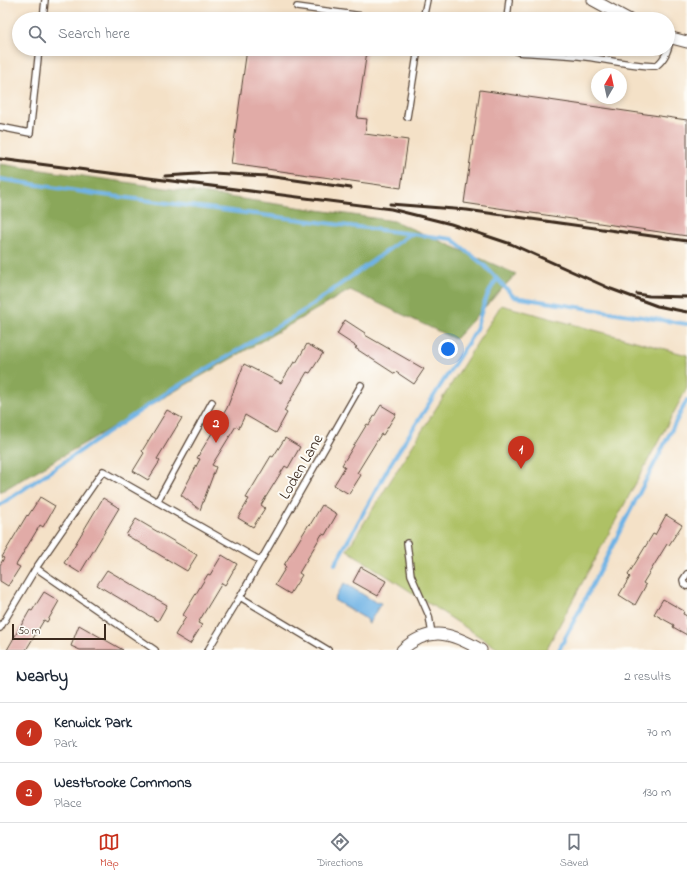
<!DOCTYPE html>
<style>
body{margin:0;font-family:"Indie Flower",sans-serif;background:#f2f2f3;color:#1f2937}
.compass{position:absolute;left:591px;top:68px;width:36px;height:36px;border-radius:50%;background:#fff;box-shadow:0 2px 6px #0003;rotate:9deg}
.scale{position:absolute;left:12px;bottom:10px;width:94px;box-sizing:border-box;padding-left:4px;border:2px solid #3b2a1e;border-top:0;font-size:11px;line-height:14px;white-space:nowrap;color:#3b2a1e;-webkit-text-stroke:3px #fdfcf7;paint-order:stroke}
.you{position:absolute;left:448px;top:349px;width:14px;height:14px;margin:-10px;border:3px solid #fff;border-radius:50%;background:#1a73e8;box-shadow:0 0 0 6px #1a73e833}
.badge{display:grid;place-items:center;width:26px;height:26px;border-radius:50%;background:#c8321e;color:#fff;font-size:13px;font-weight:700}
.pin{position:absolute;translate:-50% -33px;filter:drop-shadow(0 1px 2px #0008)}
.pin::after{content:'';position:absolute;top:21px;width:14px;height:12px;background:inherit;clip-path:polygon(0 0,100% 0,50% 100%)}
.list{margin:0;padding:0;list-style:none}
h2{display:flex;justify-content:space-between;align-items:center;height:52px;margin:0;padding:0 16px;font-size:17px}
h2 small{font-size:13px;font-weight:400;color:#747a83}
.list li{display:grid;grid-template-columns:26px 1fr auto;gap:12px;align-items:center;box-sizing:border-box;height:60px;padding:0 16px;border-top:1px solid #e0e1e3}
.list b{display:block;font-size:15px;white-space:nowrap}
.list p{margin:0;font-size:13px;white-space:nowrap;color:#747a83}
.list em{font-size:13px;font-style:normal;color:#747a83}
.icon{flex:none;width:22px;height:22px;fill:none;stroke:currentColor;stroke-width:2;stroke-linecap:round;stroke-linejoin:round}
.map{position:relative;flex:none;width:687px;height:650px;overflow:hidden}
.search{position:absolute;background:#fff;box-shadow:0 2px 6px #0003;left:12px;right:12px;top:12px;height:44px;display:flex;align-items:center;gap:10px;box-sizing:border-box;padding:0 14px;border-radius:22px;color:#747a83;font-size:15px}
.sheet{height:172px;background:#fff}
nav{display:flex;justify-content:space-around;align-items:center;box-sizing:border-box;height:56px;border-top:1px solid #e0e1e3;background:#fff;font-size:11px;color:#747a83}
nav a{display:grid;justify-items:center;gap:2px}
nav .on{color:#c8321e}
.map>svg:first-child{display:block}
.green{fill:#aec165;stroke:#747642}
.forest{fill:#8aa75a;stroke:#62683c}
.water{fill:#6fb3e5;stroke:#556e82}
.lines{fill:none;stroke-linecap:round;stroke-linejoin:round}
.stream{stroke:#6fb3e5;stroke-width:4}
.building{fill:#e1aba7}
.service-casing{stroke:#574537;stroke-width:8}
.minor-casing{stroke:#574537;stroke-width:13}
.service{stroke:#fff;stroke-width:5.5}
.minor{stroke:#fff;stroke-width:11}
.rail{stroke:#3b2a1e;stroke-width:3}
.labels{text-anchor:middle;stroke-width:4;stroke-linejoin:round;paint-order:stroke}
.street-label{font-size:16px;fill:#3b2a1e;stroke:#fdfcf7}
</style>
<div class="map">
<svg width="687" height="650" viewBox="0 0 687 650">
<rect width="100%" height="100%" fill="#fdfcf7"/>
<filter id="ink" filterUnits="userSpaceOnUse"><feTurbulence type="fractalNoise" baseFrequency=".025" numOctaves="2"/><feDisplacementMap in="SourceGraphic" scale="8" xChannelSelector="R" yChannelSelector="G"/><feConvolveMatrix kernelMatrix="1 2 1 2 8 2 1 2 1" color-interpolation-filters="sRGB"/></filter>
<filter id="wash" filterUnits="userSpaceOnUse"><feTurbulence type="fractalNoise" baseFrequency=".012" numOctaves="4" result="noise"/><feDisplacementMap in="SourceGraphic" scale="16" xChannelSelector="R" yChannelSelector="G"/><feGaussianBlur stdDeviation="0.9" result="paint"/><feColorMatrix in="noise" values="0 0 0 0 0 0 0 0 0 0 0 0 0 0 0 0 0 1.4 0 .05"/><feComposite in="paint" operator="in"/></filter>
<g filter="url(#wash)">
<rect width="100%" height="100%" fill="#f4e1c7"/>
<path class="green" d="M501 305 687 355V388L546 650H500L347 550Z"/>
<path class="forest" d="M0 164 394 221 516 274 455 339 350 290 0 492Z"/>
<path class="water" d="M344 583 377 603 378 602 381 603 369 623 367 622 368 620 334 600Z"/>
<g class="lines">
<path class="stream" d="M0 179 96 194 452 239 485 266 514 297 687 324
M0 505 165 394 305 310 410 234
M335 564 391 463 476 330C481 312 486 294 497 279
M559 650 687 400"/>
</g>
<g id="blocks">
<path class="building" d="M247 49H355L367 51 357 118 367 119 365 134 408 140 401 188 231 164Z
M480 90 687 120V236L464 203Z
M345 320 365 333V335L424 369 414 384 396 372 395 374 355 348 357 347 337 334Z
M307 344 323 353 310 373 307 372 284 411 287 413 276 433 245 415 239 428 236 426 212 465 216 467 200 510 181 495 200 459 197 458 227 408 244 364 281 383 294 362 296 363Z
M381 405 396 414 383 435 381 434 357 473 361 475 349 494 334 485 345 467 342 465 367 424 369 425Z
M167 410 182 418 157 459 160 461 148 480 133 471 144 453 142 451Z
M285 438 300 447 288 468 285 466 261 505 265 508 253 527 238 518 249 499 246 498 271 456 273 457Z
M40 497 55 506 43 527 40 525 16 565 20 567 8 586 0 581V565L4 558 2 557 27 515 28 516Z
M103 498 119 508 80 573 64 563Z
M322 505 337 514 325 535 322 534 299 573 302 575 290 594 275 585 286 567 284 565 309 524 310 525Z
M666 515 682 525 669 545 667 544 643 583 646 585 635 605 619 595 630 577 628 575 653 534 655 535Z
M136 519 197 555 187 571 126 535Z
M222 555 237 564 225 585 222 583 198 623 202 625 190 644 175 635 186 617 183 615 208 574 210 575Z
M361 567 386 581 378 596 353 582Z
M107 570 167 605 158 621 97 585Z
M44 592 59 601 47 622 44 620 26 650H7L30 610 32 611Z
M663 599 684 611 683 614 687 616V635L673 627 674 625 654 614Z
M79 625 123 650H80L71 646Z"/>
</g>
</g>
<g filter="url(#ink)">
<use href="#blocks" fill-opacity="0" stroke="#574537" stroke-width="1"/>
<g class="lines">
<defs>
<path id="service" d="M297 7 384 19
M43 19 45 0
M423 19 427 0
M507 19 509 0
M514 49 518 52C541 54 564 54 586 57 610 60 632 66 656 66 666 58 668 50 671 38
M407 117 418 49
M0 127 30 133 39 49
M157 502 212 402
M407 543 411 575 429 616 432 634
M687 574 683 580 684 584 687 586
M0 628 36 568
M155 650 36 568 103 471 261 561
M208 650 240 597
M328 650 240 597 361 385"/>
<path id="minor" d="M593 0 628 19
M668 37 687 42
M402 650C430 625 452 633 481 650"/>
</defs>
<use href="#service" class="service-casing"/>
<use href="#minor" class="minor-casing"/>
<use href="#service" class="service"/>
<use href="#minor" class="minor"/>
<path class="rail" d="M0 159 391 209 451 224 511 244 611 289 657 306 687 312
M165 176 213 173 267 176 351 188
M390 204 467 210 687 241
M637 294 649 296 687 297"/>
</g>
</g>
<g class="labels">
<g class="street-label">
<text transform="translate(300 466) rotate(-60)" y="6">Loden Lane</text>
</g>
</g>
</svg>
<svg class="compass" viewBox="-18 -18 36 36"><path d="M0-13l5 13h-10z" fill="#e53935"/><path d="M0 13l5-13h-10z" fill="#747a83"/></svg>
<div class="scale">50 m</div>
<div class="you"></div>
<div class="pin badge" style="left:521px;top:469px">1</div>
<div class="pin badge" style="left:216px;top:443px">2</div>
<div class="search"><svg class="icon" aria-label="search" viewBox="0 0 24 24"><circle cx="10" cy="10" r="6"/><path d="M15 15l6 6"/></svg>Search here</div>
</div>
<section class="sheet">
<h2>Nearby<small>2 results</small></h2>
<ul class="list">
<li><span class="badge">1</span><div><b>Kenwick Park</b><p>Park</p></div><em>70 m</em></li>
<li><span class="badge">2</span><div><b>Westbrooke Commons</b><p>Place</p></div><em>130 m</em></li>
</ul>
</section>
<nav>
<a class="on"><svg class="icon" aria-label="map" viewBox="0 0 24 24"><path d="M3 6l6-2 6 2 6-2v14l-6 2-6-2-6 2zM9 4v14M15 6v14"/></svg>Map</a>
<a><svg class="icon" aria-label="directions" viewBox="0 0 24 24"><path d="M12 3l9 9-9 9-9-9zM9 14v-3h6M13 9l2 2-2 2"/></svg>Directions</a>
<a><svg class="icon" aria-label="saved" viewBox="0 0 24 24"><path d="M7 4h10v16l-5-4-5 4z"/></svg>Saved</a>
</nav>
